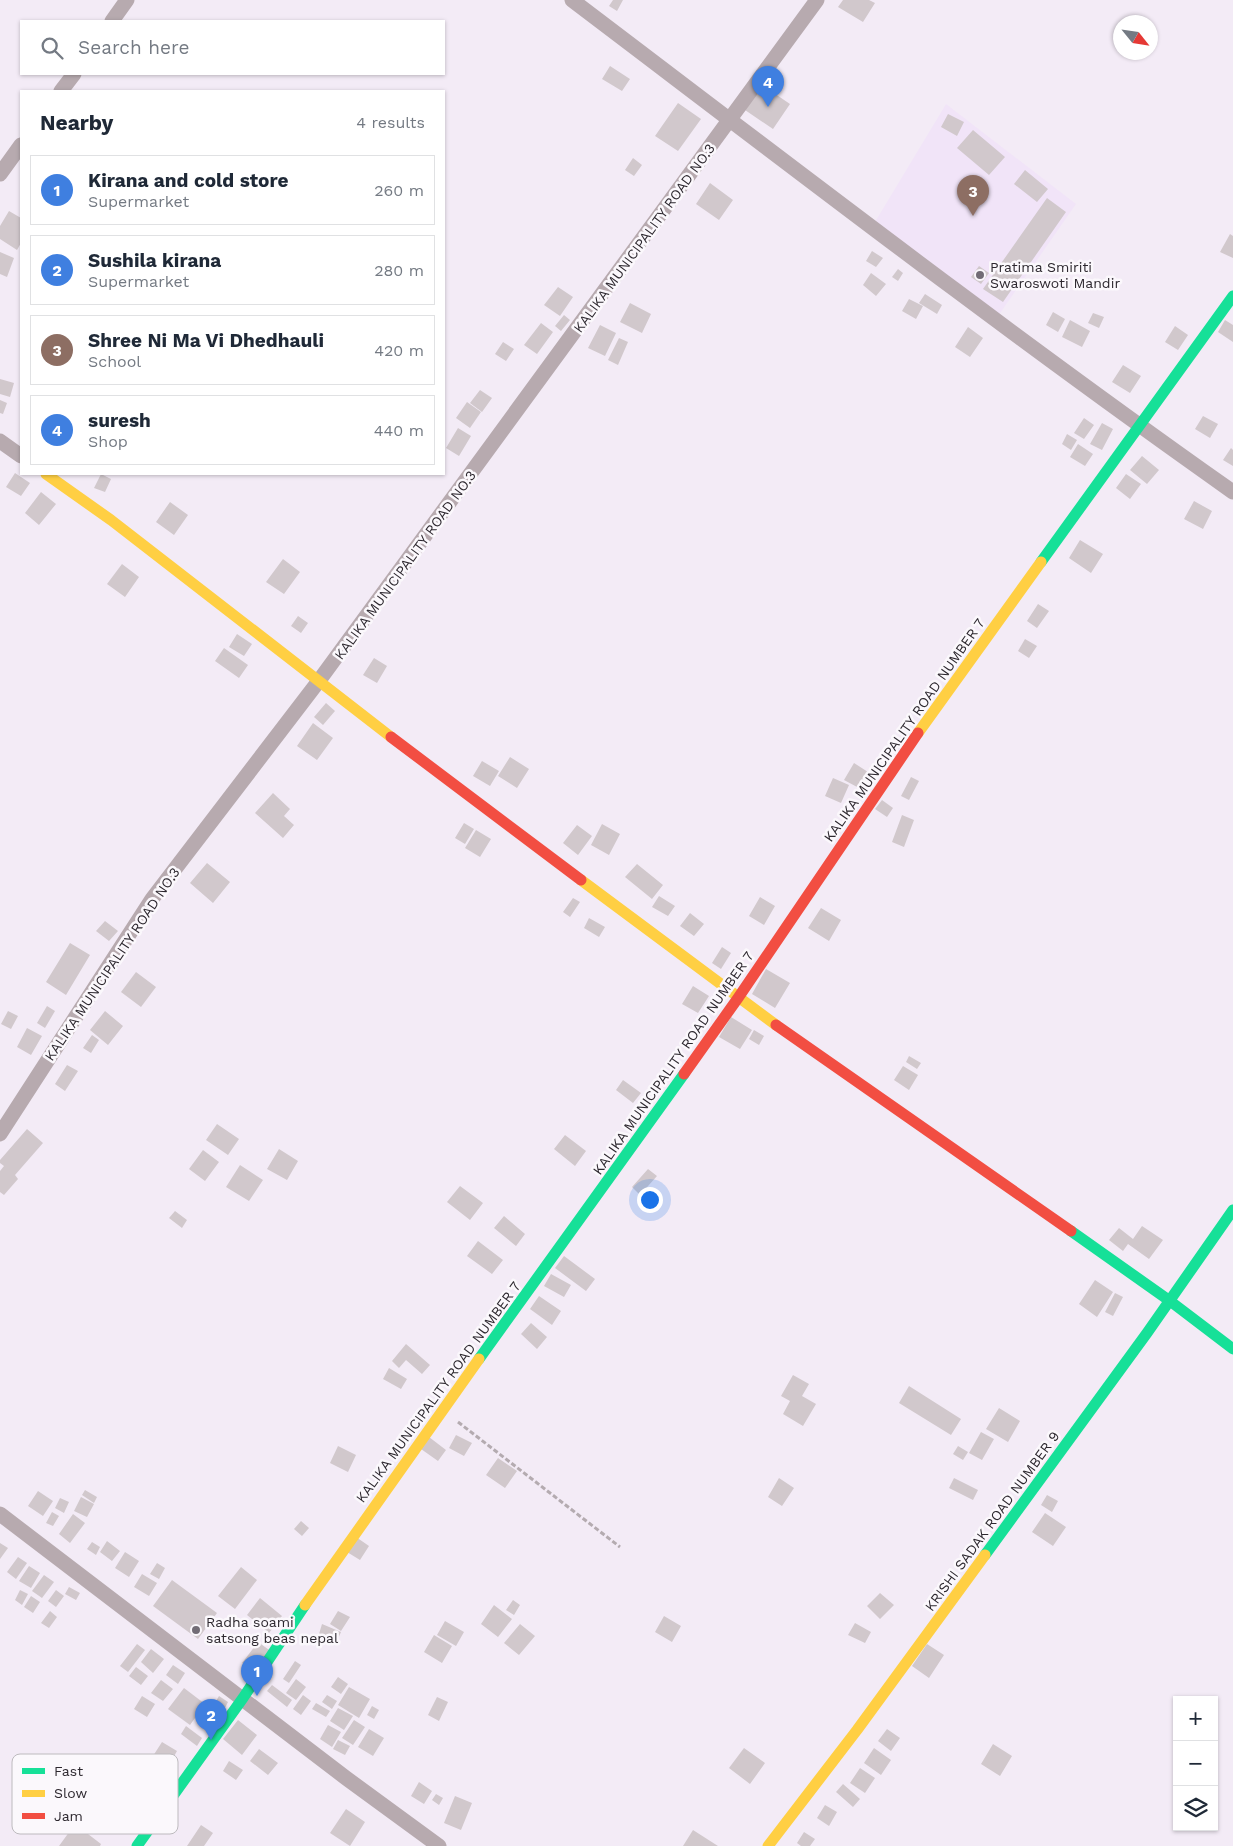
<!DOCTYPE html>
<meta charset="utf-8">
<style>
body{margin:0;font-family:"Work Sans",sans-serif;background:#f2f2f3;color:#1f2937}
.controls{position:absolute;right:15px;bottom:15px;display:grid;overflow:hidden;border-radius:0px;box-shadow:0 1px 4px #0004}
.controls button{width:45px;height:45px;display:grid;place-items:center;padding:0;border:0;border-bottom:1px solid #e0e1e3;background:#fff;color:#1f2937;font:25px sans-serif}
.compass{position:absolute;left:1113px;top:15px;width:45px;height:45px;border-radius:50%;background:#fff;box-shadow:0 1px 4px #0004;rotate:120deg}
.you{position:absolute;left:649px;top:1199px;width:18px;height:18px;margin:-12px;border:4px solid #fff;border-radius:50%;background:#1a73e8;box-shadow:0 0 0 8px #1a73e833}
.badge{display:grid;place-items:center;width:32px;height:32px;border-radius:50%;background:#111827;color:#fff;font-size:16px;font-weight:700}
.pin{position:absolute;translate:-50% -41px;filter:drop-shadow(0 1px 2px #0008)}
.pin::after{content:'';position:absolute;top:26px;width:18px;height:15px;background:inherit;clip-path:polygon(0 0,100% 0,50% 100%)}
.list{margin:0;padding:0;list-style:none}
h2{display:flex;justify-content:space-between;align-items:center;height:65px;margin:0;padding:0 20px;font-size:21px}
h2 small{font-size:16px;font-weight:400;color:#747a83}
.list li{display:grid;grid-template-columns:32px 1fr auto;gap:15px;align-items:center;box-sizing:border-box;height:70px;margin:0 10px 10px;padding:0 10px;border:1px solid #e0e1e3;border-radius:0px}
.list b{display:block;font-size:19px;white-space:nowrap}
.list p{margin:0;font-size:16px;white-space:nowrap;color:#747a83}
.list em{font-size:16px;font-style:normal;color:#747a83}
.icon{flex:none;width:28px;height:28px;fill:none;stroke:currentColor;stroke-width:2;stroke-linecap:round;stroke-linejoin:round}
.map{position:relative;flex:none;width:1233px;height:1846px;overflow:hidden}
.search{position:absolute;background:#fff;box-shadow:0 1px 4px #0004;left:20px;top:20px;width:425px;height:55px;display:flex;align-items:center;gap:12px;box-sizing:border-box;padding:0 18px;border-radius:0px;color:#747a83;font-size:19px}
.panel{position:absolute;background:#fff;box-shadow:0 1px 4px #0004;left:20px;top:90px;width:425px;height:385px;border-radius:0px}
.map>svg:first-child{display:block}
.built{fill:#f1e4f8}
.building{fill:#d1c8cc}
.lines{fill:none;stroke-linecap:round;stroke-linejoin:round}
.path{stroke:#b4abb0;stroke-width:3;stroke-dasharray:5 2.5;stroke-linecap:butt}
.street{stroke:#b7aaaf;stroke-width:15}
.fast{stroke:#16e098;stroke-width:11}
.slow{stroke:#ffcf43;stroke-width:11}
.jam{stroke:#f24e42;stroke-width:11}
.poi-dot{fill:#726c75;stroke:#fbf8fc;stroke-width:2}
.labels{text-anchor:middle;stroke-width:5;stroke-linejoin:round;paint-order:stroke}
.street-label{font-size:14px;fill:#2d282f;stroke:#fbf8fc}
.poi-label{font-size:14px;fill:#2d282f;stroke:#fbf8fc;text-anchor:start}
.key{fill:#fbf8fc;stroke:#bdbabe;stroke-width:1}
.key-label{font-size:14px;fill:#2d282f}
</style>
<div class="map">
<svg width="1233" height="1846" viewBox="0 0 1233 1846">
<rect width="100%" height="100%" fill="#f3ebf6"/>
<path class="built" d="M946 104 1076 204 996 319 872 227Z"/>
<path class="building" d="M613 0H623L617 11 609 6Z
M843 0H869L875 3 863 22 838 7Z
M610 66 630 79 622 91 602 79Z
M762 85 790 104 773 129 745 110Z
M678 103 701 119 678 151 655 136Z
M948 114 964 122 957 136 941 127Z
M973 130 1005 157 989 175 957 148Z
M633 158 642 165 634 176 625 170Z
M1025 170 1048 189 1037 202 1014 184Z
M710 183 733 200 719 220 696 204Z
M1047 198 1066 212 1003 302 983 289Z
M9 211 21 218V243L17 250 0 239V226Z
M1230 234 1233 236V258L1220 252Z
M872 251 883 258 876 267 866 261Z
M0 252 14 258 7 277 0 274Z
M979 266 989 273 981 284 971 277Z
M898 269 903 273 898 281 892 277Z
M871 273 886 284 876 296 863 285Z
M558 287 573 297 560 316 544 305Z
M925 294 942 305 937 314 919 303Z
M909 299 923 306 916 319 902 311Z
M630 303 651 314 642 333 620 322Z
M1053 312 1065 319 1058 332 1046 325Z
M1093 313 1104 317 1099 328 1088 323Z
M564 315 570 320 561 331 555 326Z
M1070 320 1090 331 1082 347 1062 337Z
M1225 320 1233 325V342L1218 332Z
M541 323 553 332 537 354 524 345Z
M600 325 616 333 605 356 588 348Z
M1175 326 1188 335 1178 350 1165 342Z
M968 327 983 338 970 357 955 347Z
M619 338 628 342 618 365 608 360Z
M503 342 514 349 506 361 495 354Z
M1123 365 1141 376 1130 393 1112 382Z
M0 379 14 383 10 397 0 394Z
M480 390 492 398 482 412 470 403Z
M0 400 7 403 3 414 0 413Z
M467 402 481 412 470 428 456 418Z
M1203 416 1218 424 1210 438 1195 429Z
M1084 418 1094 425 1084 439 1074 433Z
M1102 423 1113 429 1102 450 1090 444Z
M458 428 471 436 459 456 446 448Z
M1067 434 1077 440 1071 450 1062 444Z
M1078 444 1093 454 1085 466 1070 457Z
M1231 448 1233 450V466L1223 460Z
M1142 456 1159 470 1147 484 1130 470Z
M15 473 30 483 21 496 6 487Z
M101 474 111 479 105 492 94 488Z
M1126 474 1141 484 1130 499 1116 488Z
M41 492 56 504 39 525 25 513Z
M1194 501 1212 511 1203 529 1184 519Z
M170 502 188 515 174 535 156 522Z
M1080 540 1103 554 1091 573 1069 558Z
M283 559 300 572 284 594 266 582Z
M122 564 139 577 125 597 107 584Z
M1038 604 1049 611 1037 628 1027 621Z
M298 616 308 623 301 633 291 626Z
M237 634 252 644 244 656 229 647Z
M1025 639 1037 646 1029 658 1018 651Z
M224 648 248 665 239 678 215 661Z
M374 658 387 666 377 683 363 675Z
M326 703 335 711 323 725 314 717Z
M313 723 333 738 317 760 297 746Z
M510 757 529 769 517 788 498 776Z
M482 761 499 771 490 786 473 776Z
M854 763 868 772 859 788 844 780Z
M911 777 919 781 909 800 901 796Z
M833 778 849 785 841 803 825 796Z
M273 793 290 809 284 816 294 825 283 838 255 813Z
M882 800 893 808 887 817 875 809Z
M902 815 914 820 904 847 892 842Z
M464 823 474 829 465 844 455 838Z
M602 824 620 834 609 855 591 845Z
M577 825 592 836 578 855 563 843Z
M476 830 491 839 480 857 465 848Z
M207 863 230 882 213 903 190 883Z
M637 864 663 885 652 899 625 877Z
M659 896 675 906 668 916 652 907Z
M760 897 775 906 764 925 749 916Z
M573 898 580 902 570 917 563 912Z
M821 908 841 920 829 941 808 928Z
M690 913 704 924 694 936 680 926Z
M589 918 605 927 599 937 584 928Z
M105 921 118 931 109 941 96 931Z
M70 943 90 955 66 995 46 982Z
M722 947 731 953 721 969 712 963Z
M766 969 790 983 775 1008 752 994Z
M136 972 156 987 141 1007 121 992Z
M693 986 709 996 698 1013 682 1004Z
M47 1006 55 1011 45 1028 37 1023Z
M8 1011 18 1016 11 1029 1 1024Z
M105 1011 123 1026 108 1045 90 1030Z
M731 1017 752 1030 740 1049 719 1037Z
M27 1028 42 1036 31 1055 17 1047Z
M754 1030 764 1036 759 1045 749 1039Z
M92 1035 99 1040 91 1053 83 1048Z
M909 1056 921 1063 917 1069 906 1062Z
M67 1065 78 1071 65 1091 55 1084Z
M903 1066 918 1075 909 1090 894 1080Z
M623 1080 641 1093 633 1103 616 1090Z
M217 1124 239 1139 228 1155 206 1140Z
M27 1129 43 1143 15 1175 18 1179 4 1195 0 1192V1171L4 1166 0 1163V1160Z
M565 1135 586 1151 575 1166 554 1149Z
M279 1149 298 1161 287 1180 267 1169Z
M203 1150 219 1162 205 1181 189 1169Z
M240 1165 263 1180 249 1201 226 1187Z
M648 1169 657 1176 640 1195 632 1187Z
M460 1186 483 1203 470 1220 447 1202Z
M175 1211 187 1220 182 1228 169 1218Z
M504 1216 525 1234 516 1246 494 1228Z
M1142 1226 1163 1240 1149 1259 1128 1244 1123 1251 1109 1240 1119 1228 1133 1239Z
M478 1241 503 1260 492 1274 467 1256Z
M564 1256 595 1279 586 1291 555 1268Z
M551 1274 571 1285 564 1297 544 1286Z
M1095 1280 1113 1292 1097 1317 1079 1304Z
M1115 1293 1123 1297 1113 1316 1105 1312Z
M539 1296 561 1311 552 1325 530 1309Z
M531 1323 547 1337 537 1349 521 1334Z
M406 1344 430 1365 422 1374 406 1360 399 1368 392 1361Z
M389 1368 407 1379 401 1389 383 1379Z
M793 1375 809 1384 802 1396 816 1404 803 1426 783 1414 790 1401 781 1396Z
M909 1386 961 1419 951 1435 899 1403Z
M999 1408 1020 1421 1008 1442 986 1429Z
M981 1432 994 1439 982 1460 969 1453Z
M456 1435 472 1443 464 1456 449 1448Z
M429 1437 446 1450 438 1461 421 1449Z
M338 1446 356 1455 348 1472 330 1463Z
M958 1446 968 1452 963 1460 953 1454Z
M498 1458 517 1471 505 1488 486 1475Z
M779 1478 794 1488 782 1506 768 1497Z
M954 1478 978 1490 973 1500 949 1488Z
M85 1490 97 1497 94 1503 82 1495Z
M38 1491 53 1501 43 1516 28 1506Z
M1047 1495 1058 1501 1052 1512 1041 1505Z
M81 1497 94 1504 87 1517 74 1511Z
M60 1498 69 1502 64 1513 55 1508Z
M52 1512 59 1516 53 1526 46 1523Z
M1045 1513 1066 1527 1053 1546 1032 1532Z
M73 1514 85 1523 70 1543 59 1534Z
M301 1521 309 1528 302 1536 294 1529Z
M356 1537 369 1546 360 1560 347 1552Z
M107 1541 120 1551 112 1561 100 1552Z
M92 1542 100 1547 96 1555 87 1549Z
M0 1543 8 1548 0 1559Z
M125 1552 139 1561 129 1577 115 1568Z
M18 1557 27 1563 16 1579 7 1572Z
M157 1563 165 1568 159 1579 150 1574Z
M29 1566 40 1573 31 1588 19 1581Z
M241 1567 257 1580 235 1609 218 1596Z
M142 1574 157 1583 149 1596 134 1587Z
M44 1575 54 1582 42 1598 32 1591Z
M172 1580 217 1613 198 1639 153 1606Z
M69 1587 80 1593 76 1600 65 1594Z
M20 1590 28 1594 22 1605 15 1600Z
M56 1590 64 1596 56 1607 48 1601Z
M880 1593 894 1605 880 1619 867 1606Z
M31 1596 40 1602 33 1613 24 1607Z
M260 1598 282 1616 269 1633 247 1615Z
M513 1600 520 1605 514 1615 506 1610Z
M494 1605 512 1619 498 1637 481 1624Z
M50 1611 57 1617 49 1628 41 1623Z
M338 1611 350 1617 341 1631 330 1624Z
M664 1616 681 1626 672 1642 655 1632Z
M445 1621 464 1632 456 1646 437 1635Z
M855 1623 871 1632 865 1643 848 1635Z
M322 1624 341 1632 337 1641 319 1634Z
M520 1624 535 1636 519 1655 504 1643Z
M434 1635 452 1646 442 1663 424 1652Z
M258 1642 272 1652 257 1674 242 1663Z
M137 1644 145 1650 128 1672 120 1666Z
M927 1644 944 1655 929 1678 912 1666Z
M151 1649 164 1659 153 1673 141 1662Z
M295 1661 301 1665 289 1683 283 1679Z
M173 1665 185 1673 178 1684 166 1675Z
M136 1667 148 1676 141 1685 129 1676Z
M338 1677 348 1684 341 1694 331 1687Z
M296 1679 306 1687 296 1700 286 1693Z
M161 1680 173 1689 163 1701 151 1693Z
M272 1685 292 1700 287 1707 267 1691Z
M349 1687 370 1699 359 1718 338 1705Z
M184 1688 205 1704 190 1725 168 1709Z
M303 1695 311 1701 301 1715 293 1709Z
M327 1695 337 1701 332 1709 322 1702Z
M142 1696 155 1704 147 1717 134 1709Z
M219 1696 228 1702 222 1714 212 1708Z
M437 1697 448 1702 439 1721 428 1715Z
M316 1703 330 1711 326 1717 312 1709Z
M372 1706 379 1710 374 1719 367 1715Z
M338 1708 353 1716 344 1730 330 1721Z
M209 1709 221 1716 217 1724 204 1716Z
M238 1720 257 1735 242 1755 223 1739Z
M354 1720 365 1727 353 1745 342 1738Z
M328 1725 341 1732 332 1747 320 1739Z
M186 1726 202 1738 197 1746 181 1734Z
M369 1729 384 1738 373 1756 358 1747Z
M887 1729 900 1738 891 1751 878 1741Z
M338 1740 350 1746 345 1755 333 1749Z
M162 1742 177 1751 169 1765 153 1756Z
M993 1744 1012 1756 1000 1776 981 1764Z
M744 1748 765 1763 750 1784 729 1768Z
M874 1748 891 1760 881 1775 864 1763Z
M259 1749 278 1763 268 1775 250 1761Z
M229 1761 243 1770 236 1780 223 1771Z
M860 1768 875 1778 865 1793 850 1783Z
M419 1782 432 1791 424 1804 411 1796Z
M843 1784 860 1799 853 1807 836 1792Z
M436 1794 443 1798 439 1805 432 1800Z
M455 1796 472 1803 461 1830 444 1823Z
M825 1805 837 1812 829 1826 817 1818Z
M346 1809 365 1822 350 1846 330 1833Z
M75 1824 101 1844 100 1846H59Z
M201 1825 213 1833 204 1846H187Z
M693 1830 718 1846H683Z
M804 1832 815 1839 810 1846H801L797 1843Z"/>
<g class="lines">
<path class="path" d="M458 1422 620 1547"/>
<path class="street" d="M572 0C791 166 1009 334 1233 492
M112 21 127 0
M61 91 74 74
M0 174 21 145
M0 441 21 456
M0 1134 152 899 318 682 817 0
M0 1514 346 1778 439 1846"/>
<path class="fast" d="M1041 562 1233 296
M1071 1231 1170 1301 1233 1349
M479 1359 684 1074
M985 1555 1147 1333 1233 1210
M137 1846 243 1698 305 1605"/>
<path class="slow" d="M46 474 111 520 391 737
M918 733 1041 562
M581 880 776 1025
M305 1605 479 1359
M768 1846 857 1730 985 1555"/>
<path class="jam" d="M391 737 581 880
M776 1025 1071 1231
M684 1074 738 998 918 733"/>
</g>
<g class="poi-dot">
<circle cx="980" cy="275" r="5"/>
<circle cx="196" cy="1630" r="5"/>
</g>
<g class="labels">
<g class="street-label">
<text transform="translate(644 238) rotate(-54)" y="5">KALIKA MUNICIPALITY ROAD NO.3</text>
<text transform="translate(405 565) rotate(-54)" y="5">KALIKA MUNICIPALITY ROAD NO.3</text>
<text transform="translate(904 730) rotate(-55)" y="5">KALIKA MUNICIPALITY ROAD NUMBER 7</text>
<text transform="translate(112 964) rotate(-56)" y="5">KALIKA MUNICIPALITY ROAD NO.3</text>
<text transform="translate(673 1063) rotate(-55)" y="5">KALIKA MUNICIPALITY ROAD NUMBER 7</text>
<text transform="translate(438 1392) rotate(-54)" y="5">KALIKA MUNICIPALITY ROAD NUMBER 7</text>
<text transform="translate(992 1521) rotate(-54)" y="5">KRISHI SADAK ROAD NUMBER 9</text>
</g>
<g class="poi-label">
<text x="990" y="272">Pratima Smiriti<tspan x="990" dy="16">Swaroswoti Mandir</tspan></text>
<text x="206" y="1627">Radha soami<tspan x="206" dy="16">satsong beas nepal</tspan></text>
</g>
</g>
<rect x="12" y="1754" width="166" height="80" rx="8" class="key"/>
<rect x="22" y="1768" width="23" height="6" fill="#16e098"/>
<rect x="22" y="1790" width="23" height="7" fill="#ffcf43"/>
<rect x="22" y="1813" width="23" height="6" fill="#f24e42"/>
<g class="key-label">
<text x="54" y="1776">Fast</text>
<text x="54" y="1798">Slow</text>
<text x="54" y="1821">Jam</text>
</g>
</svg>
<div class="controls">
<button>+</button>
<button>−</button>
<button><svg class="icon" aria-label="layers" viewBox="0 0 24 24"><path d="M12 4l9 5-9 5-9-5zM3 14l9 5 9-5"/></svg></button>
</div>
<svg class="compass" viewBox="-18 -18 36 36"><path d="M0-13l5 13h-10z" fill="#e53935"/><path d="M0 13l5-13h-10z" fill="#747a83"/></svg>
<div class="you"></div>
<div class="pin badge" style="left:257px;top:1696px;background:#3f7fe0">1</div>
<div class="pin badge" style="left:211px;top:1740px;background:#3f7fe0">2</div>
<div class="pin badge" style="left:973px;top:216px;background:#8d6e63">3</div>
<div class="pin badge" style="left:768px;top:107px;background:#3f7fe0">4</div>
<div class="search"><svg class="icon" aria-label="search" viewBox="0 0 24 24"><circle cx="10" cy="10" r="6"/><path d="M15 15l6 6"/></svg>Search here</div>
<section class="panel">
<h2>Nearby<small>4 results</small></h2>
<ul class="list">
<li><span class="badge" style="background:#3f7fe0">1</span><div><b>Kirana and cold store</b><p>Supermarket</p></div><em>260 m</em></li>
<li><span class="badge" style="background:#3f7fe0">2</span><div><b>Sushila kirana</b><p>Supermarket</p></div><em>280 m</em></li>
<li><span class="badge" style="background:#8d6e63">3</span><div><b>Shree Ni Ma Vi Dhedhauli</b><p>School</p></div><em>420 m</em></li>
<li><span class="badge" style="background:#3f7fe0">4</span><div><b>suresh</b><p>Shop</p></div><em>440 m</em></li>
</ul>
</section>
</div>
